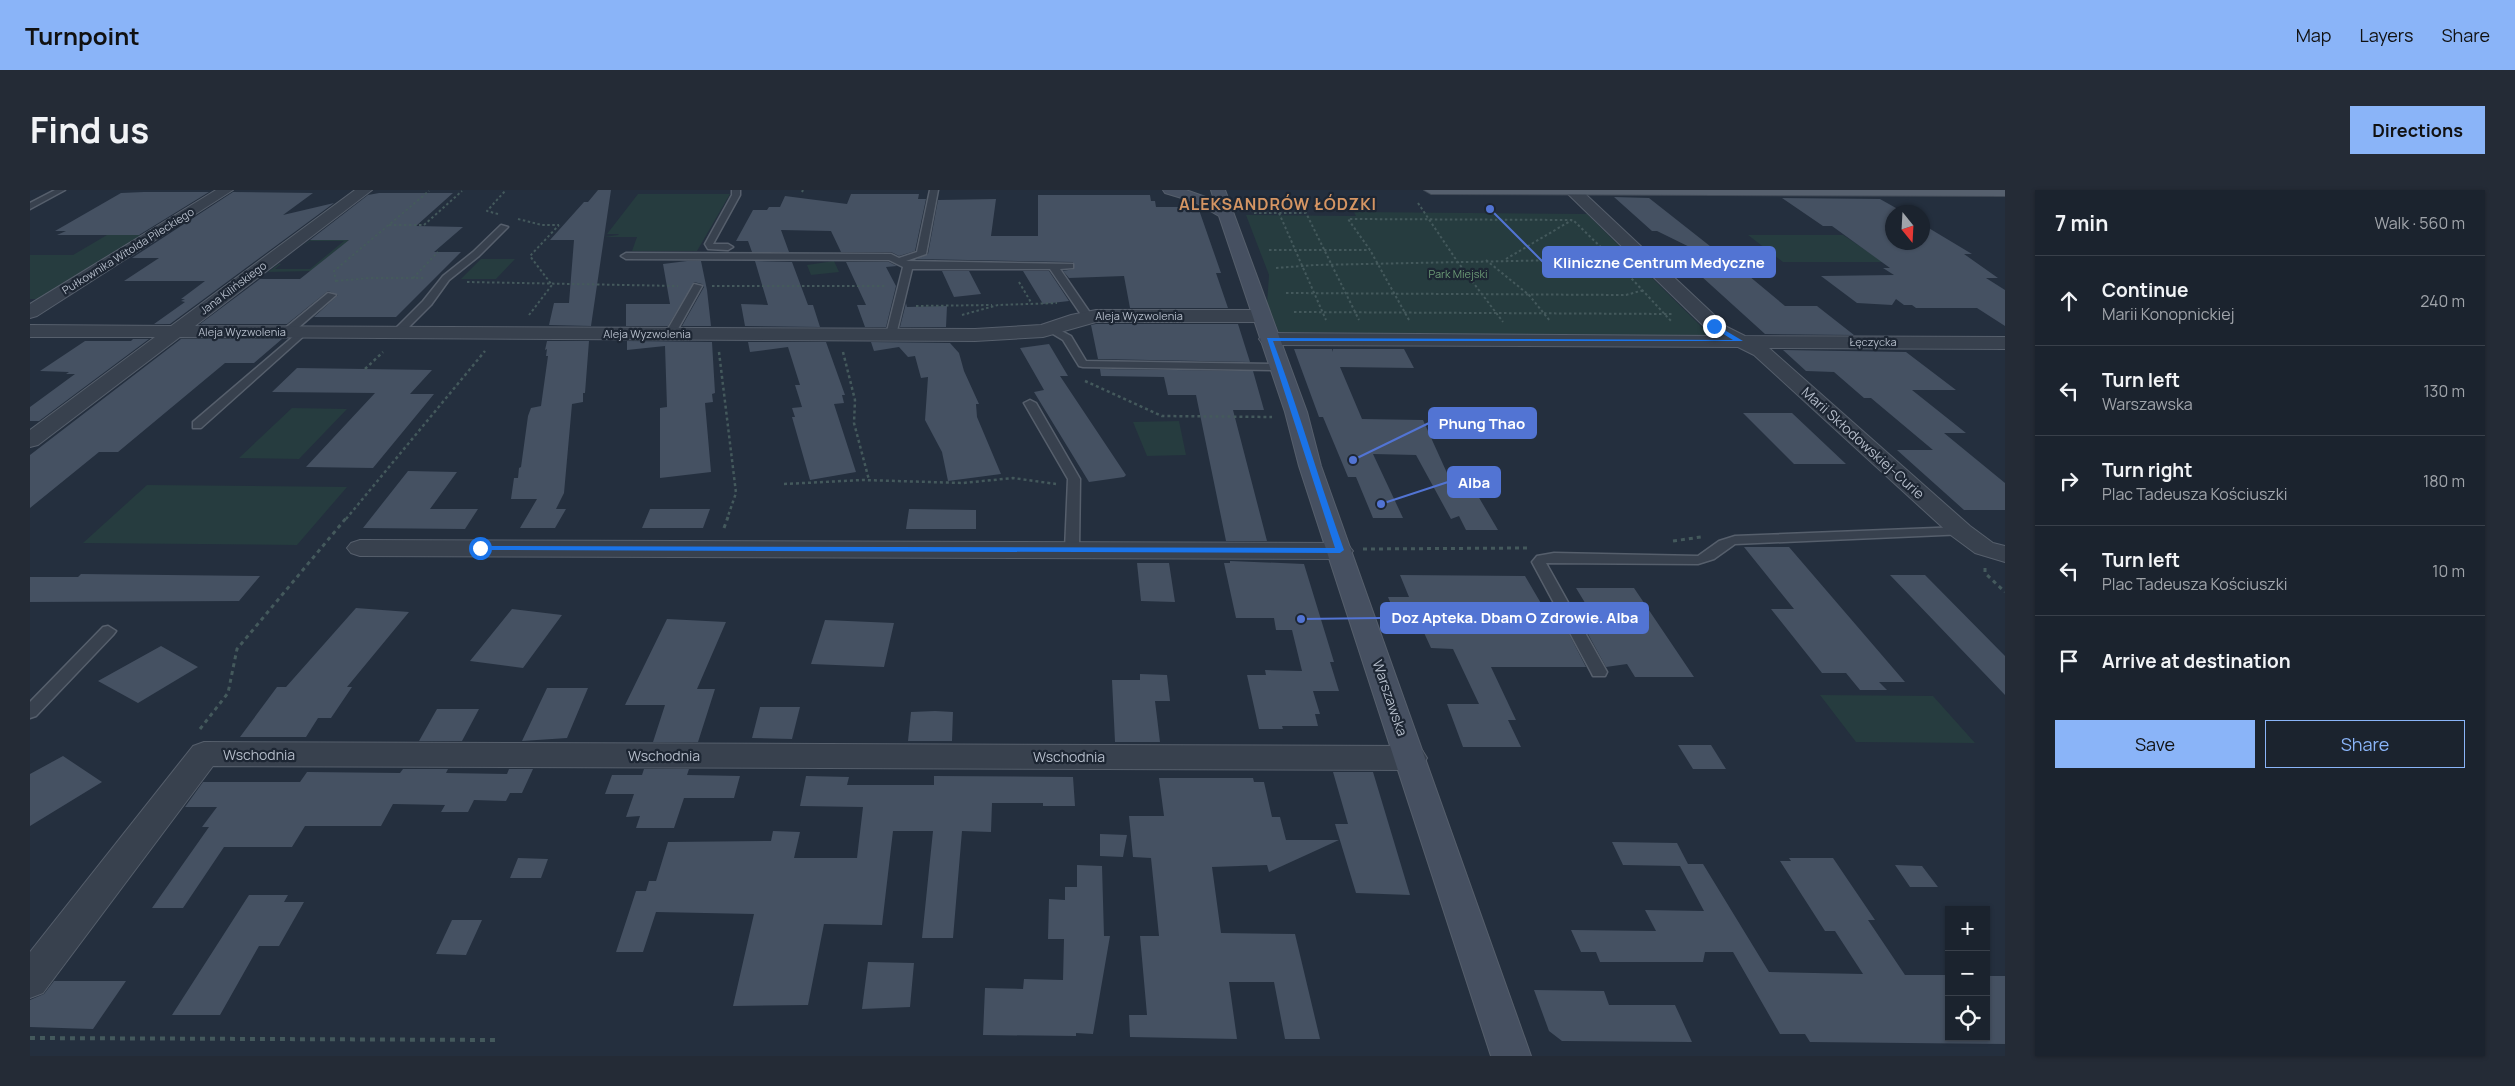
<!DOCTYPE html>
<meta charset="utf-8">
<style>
body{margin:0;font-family:Manrope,sans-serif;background:#242b36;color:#f1f3f6}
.controls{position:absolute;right:15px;bottom:15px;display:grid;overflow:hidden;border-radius:0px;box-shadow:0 1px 4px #0004}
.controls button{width:45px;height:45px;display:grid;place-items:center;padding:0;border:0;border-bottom:1px solid #39404a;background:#1b232e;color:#f1f3f6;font:25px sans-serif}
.compass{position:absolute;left:1855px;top:15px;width:45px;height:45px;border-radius:50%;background:#1b232e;box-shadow:0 1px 4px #0004;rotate:162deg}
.stop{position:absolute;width:15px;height:15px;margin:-11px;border:4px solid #1a73e8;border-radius:50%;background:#fff}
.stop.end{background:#1a73e8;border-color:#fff;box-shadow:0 1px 5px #0008}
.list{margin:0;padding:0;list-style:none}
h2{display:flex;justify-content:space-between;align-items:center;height:65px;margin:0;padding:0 20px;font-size:21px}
h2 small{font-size:16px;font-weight:400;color:#a0a4aa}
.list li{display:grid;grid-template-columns:32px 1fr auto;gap:15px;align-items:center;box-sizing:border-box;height:90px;padding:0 20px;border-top:1px solid #39404a}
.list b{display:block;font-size:19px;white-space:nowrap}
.list p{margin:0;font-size:16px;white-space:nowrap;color:#a0a4aa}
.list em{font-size:16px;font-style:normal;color:#a0a4aa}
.actions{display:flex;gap:10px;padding:15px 20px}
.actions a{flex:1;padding:11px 0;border:1px solid #8ab4f8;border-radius:0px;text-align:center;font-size:18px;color:#8ab4f8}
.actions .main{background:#8ab4f8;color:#111}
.icon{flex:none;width:28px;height:28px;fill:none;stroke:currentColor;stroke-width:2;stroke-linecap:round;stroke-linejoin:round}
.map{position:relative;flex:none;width:1975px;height:866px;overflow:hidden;border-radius:0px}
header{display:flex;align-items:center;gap:30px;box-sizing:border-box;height:70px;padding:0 25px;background:#8ab4f8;color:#111}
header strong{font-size:24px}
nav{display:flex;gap:28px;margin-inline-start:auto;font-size:18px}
.intro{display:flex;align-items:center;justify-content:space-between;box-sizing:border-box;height:120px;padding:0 30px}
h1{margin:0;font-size:35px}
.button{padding:12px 22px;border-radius:0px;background:#8ab4f8;color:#111;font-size:18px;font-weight:700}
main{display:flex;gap:30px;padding:0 30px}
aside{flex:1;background:#1b232e;border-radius:0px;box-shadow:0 1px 4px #0004}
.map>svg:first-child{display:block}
.green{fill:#263c3f}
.building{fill:#455162}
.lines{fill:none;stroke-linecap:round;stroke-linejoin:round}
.lane-casing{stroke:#565f6c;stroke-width:3}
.street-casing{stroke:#565f6c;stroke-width:2}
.secondary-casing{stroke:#565f6c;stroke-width:2}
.primary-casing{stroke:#414a57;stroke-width:2}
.path-far3{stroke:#44595c;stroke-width:2;stroke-dasharray:2.5 2.5;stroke-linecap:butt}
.path-far2{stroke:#44595c;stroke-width:2.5;stroke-dasharray:3 3;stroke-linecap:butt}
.path-far1{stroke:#44595c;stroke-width:3;stroke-dasharray:4 4;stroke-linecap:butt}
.path{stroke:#44595c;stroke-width:4;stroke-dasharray:5 5;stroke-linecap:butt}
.lane{fill:#38414e;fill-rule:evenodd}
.street{fill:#38414e;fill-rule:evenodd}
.secondary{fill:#465061;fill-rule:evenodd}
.primary{fill:#56606e;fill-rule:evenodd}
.route{fill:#1a73e8}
.labels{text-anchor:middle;stroke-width:4.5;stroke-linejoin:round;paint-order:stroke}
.far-street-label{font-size:11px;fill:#b4bcc9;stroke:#1d2633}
.far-park-label{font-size:11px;fill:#6b9a76;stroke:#1d2633}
.street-label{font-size:14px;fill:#b4bcc9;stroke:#1d2633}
.far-district-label{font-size:16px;font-weight:bold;letter-spacing:1px;fill:#d59563;stroke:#1d2633}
.leader{fill:none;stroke:#5274d3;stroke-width:2}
.callout-dot{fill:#5274d3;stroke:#1d2633;stroke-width:2}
.callout{fill:#5274d3;stroke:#5274d3;stroke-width:2}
.callout-label{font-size:15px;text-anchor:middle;font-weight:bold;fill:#fff}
</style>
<header>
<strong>Turnpoint</strong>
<nav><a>Map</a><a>Layers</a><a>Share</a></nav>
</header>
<div class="intro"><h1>Find us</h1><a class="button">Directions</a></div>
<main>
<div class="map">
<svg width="1975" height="866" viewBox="0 0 1975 866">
<rect width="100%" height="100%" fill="#242f3e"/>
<path class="green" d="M608 4H700L667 61H602L607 47H574L588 45 589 44H577Z
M1324 22 1557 24 1682 147 1249 142 1237 114 1239 85 1216 25 1326 26Z
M77 45H111L7 109H0V65H43Z
M1718 45H1813L1854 72H1753Z
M281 50H319L281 81 238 82 249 74H251L245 79H280L314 51H281L272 56Z
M451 69H485L466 89H431Z
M804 71 809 82 781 85 777 75Z
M262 218 317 219 269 269 209 268Z
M1149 231 1156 265 1117 266 1103 232Z
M117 295 317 297 267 355 53 353Z
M1790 505 1903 506 1945 553 1826 552Z"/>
<path class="building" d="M568 0H581L561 136 519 135 524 113H539L544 50H520L554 12H558Z
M114 2H179L109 45H27L36 41H25L91 3Z
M203 2 283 3 253 25 304 13 140 134H124L155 112 151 111 155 109H151L175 91H94L129 68H102Z
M349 3H423L386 36 433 37 404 62H431L366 127H284L308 105 298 101 257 134H170L230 89H270L319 50H280L338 5Z
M821 4H889L888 9H896L885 61 869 66 861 62H811L801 41 751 40 759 62H722L718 51H706L723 20H737L739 17H750L755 6 817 14Z
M1008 5H1120L1121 11H1125L1126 17H1168L1191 83H1186L1198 118H1100L1094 86 1039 88 1033 81 1044 79 1043 72 886 69 898 64 908 10 966 9 961 46H1008Z
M1584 7 1619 8 1685 60 1680 67 1627 41H1622Z
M1752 8 1850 9 1873 22H1862V52H1892V34L1942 64H1934L1968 88H1956L1975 100V136L1947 118H1886L1882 115H1874L1866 109 1862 115 1827 113 1791 86 1864 85 1853 78H1860L1802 36H1793Z
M657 71H671L677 100 681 136H652L674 97 672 94 664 92 638 136H596V114H640L633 74Z
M725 71 762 72 778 115H783L790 137 715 136 711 114 738 115Z
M816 72H859L867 76 856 77 866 96 856 137H835L827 115H836Z
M912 81H939L951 104 924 107Z
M993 81H1019L1039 111 1013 114Z
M1671 86H1719L1755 116H1787L1824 145 1735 144Z
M876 113 877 117 917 116 916 137H870Z
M1066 134H1208L1220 172 1068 169 1061 135Z
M103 149H119L9 231H0V217L45 184H36L39 182 10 181 55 151H101Z
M151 149H252L224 173H195L88 262H69L0 318V265Z
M517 151H559L555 203H553V212L542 214 534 303 526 319H536L525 338H490L507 309H481L484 288H488L489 278 491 277 498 226 501 218 511 216 518 166H516L517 159 515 160Z
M597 151 682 152 685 203 682 204 683 212 675 213 681 282 630 288V218L637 217 635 156 597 160Z
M718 152H796L815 205H812L814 213 804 214 826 282 780 290 762 227H765L762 218 772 217 765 195H770L758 157 720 162Z
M841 152 920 153 929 163 934 181 949 214H946L947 227 971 284 918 291 912 262 895 230 898 187 891 188 885 166 878 167 869 157 844 161Z
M1019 154 1038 186H1030L1096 285 1094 287 1059 292 1004 202 1014 200 990 158Z
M1264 159H1302L1303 162V159H1374L1384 178 1310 177 1332 229 1393 230 1422 294H1441L1468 340H1436L1429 326 1421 329 1386 265 1343 264 1373 328H1343L1326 287H1318L1293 227H1289Z
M1753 160 1876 162 1926 200H1882L1936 243H1914L1975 293V320H1934L1867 260H1903L1841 208H1834L1804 182 1776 181Z
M267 178 402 180 380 204H404L343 278 276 277 345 203 242 202Z
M1070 179 1223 181 1234 220H1203L1237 351H1196L1166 205H1138L1134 187 1071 186Z
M1713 223H1762L1816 274H1764Z
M378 281 427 282 400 319H448L435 339 333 338Z
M620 319H680L673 338H612Z
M879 319 946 320V339H876Z
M1714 357H1759L1875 492H1849L1857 500H1830L1816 483H1792L1741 419H1764Z
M1200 371 1274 374 1304 472H1300L1309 501H1283L1290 524H1285L1288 536H1252L1253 539H1229L1217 485H1236L1235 480 1272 481 1262 440H1246L1244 428H1206L1194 373H1200Z
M1107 373H1139L1145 412 1111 411Z
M51 384 230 386 209 411 0 412V387H48Z
M1370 385 1495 386 1529 444H1539L1556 477H1461L1486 530H1478L1491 557H1433L1417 514H1449L1423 459 1401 458 1390 434H1369L1358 407H1379Z
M1860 385H1895L1975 466V505Z
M1546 398H1604L1664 487H1605L1597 474 1576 477 1558 444H1574Z
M326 418 379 422 317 497H322L301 528H288L276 547H210L247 497H256Z
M482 419 532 425 493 478 440 471Z
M637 429 696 432 667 499H685L668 552H623L635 515H595Z
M795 430 864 433 854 477 781 474Z
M131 456 168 477 108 513 68 491Z
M1110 484 1137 485 1140 511H1125L1130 552H1085L1082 490H1110Z
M517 498H558L537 548 492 551Z
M730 517H770L762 549 722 548Z
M407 519H449L432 551H389Z
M905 521 923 522 922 551H878L881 522Z
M1648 555H1681L1696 579H1663Z
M33 566 72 592 0 636V584Z
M373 579H418L416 583 477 584 479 579H503L492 603H480L476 611 444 610 438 622H411L415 615 363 614 351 636H275L262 657H194L153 718H122L179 637H172L187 617H155L173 592H270L277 582 370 583Z
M614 579H659L657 585 710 586 704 608H654L644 638H606L610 626 596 627 604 604H575L582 585H612Z
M1303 582H1343L1380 705 1326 703 1305 634H1318Z
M776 586 819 587 817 595H904V586L1043 587 1045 616H1013V613H962L961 642 932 641 923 748H892L903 641H863L852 735 794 734 778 815 703 816 724 724 626 722 613 762H586L606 701H616L619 691H626L638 652 741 651 743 641 770 642 764 668H827L833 617 770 616Z
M1129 588H1223L1224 592H1234L1242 627H1250L1256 650H1309L1239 682 1237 675 1182 677 1191 743 1265 744 1290 849H1255L1244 792H1199L1207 849 1100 847 1099 825H1117L1110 746H1129L1121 668 1103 667 1099 626H1134Z
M1070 644 1097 645 1093 667 1070 666Z
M1582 652 1647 653 1658 674H1673L1739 782 1833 784 1805 741H1795L1750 671H1761L1759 668H1803L1845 730H1838L1875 785H1919V847H1956V786H1975V854L1780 852 1775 844H1750L1703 762H1675L1673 772H1570L1566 762H1551L1541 740 1626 741 1615 720 1674 721 1650 676 1593 675Z
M488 668 518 669 511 688H480Z
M1047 675 1072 676 1074 746H1080L1063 844 1046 843V846L953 845 955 798 993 799 994 789 1033 790 1034 749H1018L1019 709 1035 710V697H1047Z
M1865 675 1892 676 1908 697H1880Z
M219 705H258L254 712H274L249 756H229L190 825H142Z
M422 730H452L436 765 406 764Z
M838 772 884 773 880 817 832 819Z
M24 791H96L63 839 0 837V810L14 804Z
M1504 800 1574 801 1579 815H1645L1662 852 1532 851 1519 841Z"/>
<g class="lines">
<defs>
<path id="lane" d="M25 0H35L0 19V13Z
M702 0H710V5L683 54H698L703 57 698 60 678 59 675 54 702 5Z
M900 0H908L896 64 876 71 1043 74V78L1030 79 1063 127 1062 129H1054L1020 79H882L866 145 861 148 856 145 873 77 859 70 596 69 591 66 596 63 861 64 869 68 887 62Z
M471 35 478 37 449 66 419 90 401 115 371 145H363V141L393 111 413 86 443 62Z
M664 94 672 96 644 146H636L635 144Z
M298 103 306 105 261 144H253V140Z
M1022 136 1041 146 1056 171 1250 174 1255 177 1250 180 1053 177 1049 176 1033 150 1018 141 1017 139Z
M272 139 276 140V144L171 238H163V232Z
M1000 210 1006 213 1050 289 1049 360 1047 363H1037L1035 360 1038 289 994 213Z
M1931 337 1936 338 1938 341 1936 344 1705 354 1684 369 1668 374 1516 373 1577 482 1575 486H1563L1561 482 1502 372 1507 366 1524 363 1668 366 1689 351 1705 346Z
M78 436 86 441 83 445 6 526 0 528V512L73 437Z"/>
<path id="street" d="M186 0H203L7 126 0 128V114Z
M325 0H342L165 136 945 139 1011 135 1041 125 1066 120H1231L1238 122 1240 126 1238 130 1231 132H1066L1013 147 945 151 150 147 8 255 0 257V240L125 147H0V135L141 136Z
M1536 0H1551L1697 137 1715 146 1975 147V159L1739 158 1940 336 1963 353 1975 356V372L1945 363 1922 346 1724 165 1708 157 1239 155 1232 153 1229 149 1232 145 1239 143 1684 146 1538 4Z
M330 350 1310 353 1319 356 1323 361 1319 366 1310 369 330 366 321 363 317 358 321 353Z
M174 552 1381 556 1392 560 1397 568 1392 576 1381 580 183 576 13 803 0 808V762L163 556Z"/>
<path id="secondary" d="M1133 0H1156L1184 10 1181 0H1195L1277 222 1291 276 1501 866H1461L1269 276 1255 222 1189 26 1165 12 1135 3Z"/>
<path id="primary" d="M1394 0H1975V6L1401 4Z"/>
</defs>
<use href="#lane" class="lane-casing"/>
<use href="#street" class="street-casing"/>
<use href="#secondary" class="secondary-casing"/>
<use href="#primary" class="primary-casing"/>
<path class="path-far3" d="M772 2 773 0
M1388 13 1427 71 1473 132
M1224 23H1276L1329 130
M1249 23 1296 130
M468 24 457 21 475 1
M488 29 512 35H529
M359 35H394L432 1
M1239 60H1340
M1476 69 1542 30
M1456 70 1499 105 1520 131
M1588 74 1642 132
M1246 78 1285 75 1583 69
M383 88 408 62
M306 91 339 88H395
M306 92 304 81 399 1
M437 92 648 96
M989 92 1002 114
M682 96H855
M1256 103 1596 105 1614 100
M886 116 962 115
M1264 122 1643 124
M499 125 522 95 500 66 529 35
M932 125 968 115 1027 113
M1379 130 1340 60 1318 29 1543 30 1582 68"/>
<path class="path-far2" d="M689 162 706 303 697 329
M813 162 825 210 824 233 839 290
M335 179 353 162
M1055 191 1132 226 1242 227
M754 294 833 290 933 293 983 288 1026 294
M316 329 455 161"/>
<path class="path-far1" d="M694 338 698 327
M1643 351 1671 347
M1333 359 1497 358
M1955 378V383L1975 402
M170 539 198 503 207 459 317 327"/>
<path class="path" d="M0 848 467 850"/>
<use href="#lane" class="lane"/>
<use href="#street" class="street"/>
<use href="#secondary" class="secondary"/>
<use href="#primary" class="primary"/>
</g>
<path class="route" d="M1682 135H1686L1713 151H1243C1269 220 1289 291 1314 360L1310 363 450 360 446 358 450 356 1305 358 1237 148 1703 150 1682 137Z"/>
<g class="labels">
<g class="far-street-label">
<text transform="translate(98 61) rotate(-32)" y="4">Pułkownika Witolda Pileckiego</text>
<text transform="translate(203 98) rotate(-37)" y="4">Jana Kilińskiego</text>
<text x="1109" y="130">Aleja Wyzwolenia</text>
<text x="212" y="146">Aleja Wyzwolenia</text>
<text x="617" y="148">Aleja Wyzwolenia</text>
<text x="1843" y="156">Łęczycka</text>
</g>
<g class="far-park-label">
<text x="1428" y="88">Park Miejski</text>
</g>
<g class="street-label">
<text transform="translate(1833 253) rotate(42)" y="5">Marii Skłodowskiej-Curie</text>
<text transform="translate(1360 508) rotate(71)" y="5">Warszawska</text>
<text x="229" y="570">Wschodnia</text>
<text x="634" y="571">Wschodnia</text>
<text x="1039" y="572">Wschodnia</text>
</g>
<g class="far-district-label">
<text x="1248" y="20">ALEKSANDRÓW ŁÓDZKI</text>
</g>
</g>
<path class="leader" d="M1460 19L1513 72M1323 270L1399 233M1351 314L1418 292M1271 429L1351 428"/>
<g class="callout-dot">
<circle cx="1460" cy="19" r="5"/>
<circle cx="1323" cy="270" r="5"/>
<circle cx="1351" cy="314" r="5"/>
<circle cx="1271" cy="429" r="5"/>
</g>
<g class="callout">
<rect x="1513" y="57" width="232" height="30" rx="5"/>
<rect x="1399" y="218" width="107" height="30" rx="5"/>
<rect x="1418" y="277" width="52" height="30" rx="5"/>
<rect x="1351" y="413" width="267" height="30" rx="5"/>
</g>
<g class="callout-label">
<text x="1629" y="78">Kliniczne Centrum Medyczne</text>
<text x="1452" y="239">Phung Thao</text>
<text x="1444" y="298">Alba</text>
<text x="1485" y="433">Doz Apteka. Dbam O Zdrowie. Alba</text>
</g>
</svg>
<div class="controls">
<button>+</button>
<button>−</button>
<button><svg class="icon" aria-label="locate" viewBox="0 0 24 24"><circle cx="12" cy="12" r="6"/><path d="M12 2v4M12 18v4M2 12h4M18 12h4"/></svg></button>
</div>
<svg class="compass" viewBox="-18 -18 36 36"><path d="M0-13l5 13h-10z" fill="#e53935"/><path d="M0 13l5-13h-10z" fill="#a0a4aa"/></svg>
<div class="stop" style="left:450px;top:358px"></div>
<div class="stop end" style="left:1684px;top:136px"></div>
</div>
<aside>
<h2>7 min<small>Walk · 560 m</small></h2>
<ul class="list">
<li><svg class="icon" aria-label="ahead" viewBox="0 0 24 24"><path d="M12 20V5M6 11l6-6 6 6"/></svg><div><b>Continue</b><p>Marii Konopnickiej</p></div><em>240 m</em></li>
<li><svg class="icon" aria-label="left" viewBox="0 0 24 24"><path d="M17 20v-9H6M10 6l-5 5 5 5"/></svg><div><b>Turn left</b><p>Warszawska</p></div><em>130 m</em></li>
<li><svg class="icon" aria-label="right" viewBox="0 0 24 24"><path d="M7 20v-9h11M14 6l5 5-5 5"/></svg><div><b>Turn right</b><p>Plac Tadeusza Kościuszki</p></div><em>180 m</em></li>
<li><svg class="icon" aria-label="left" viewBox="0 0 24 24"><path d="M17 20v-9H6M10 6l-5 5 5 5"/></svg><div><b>Turn left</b><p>Plac Tadeusza Kościuszki</p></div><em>10 m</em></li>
<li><svg class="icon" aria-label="arrive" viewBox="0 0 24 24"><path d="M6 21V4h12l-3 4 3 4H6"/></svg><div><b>Arrive at destination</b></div></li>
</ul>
<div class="actions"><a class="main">Save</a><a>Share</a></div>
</aside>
</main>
